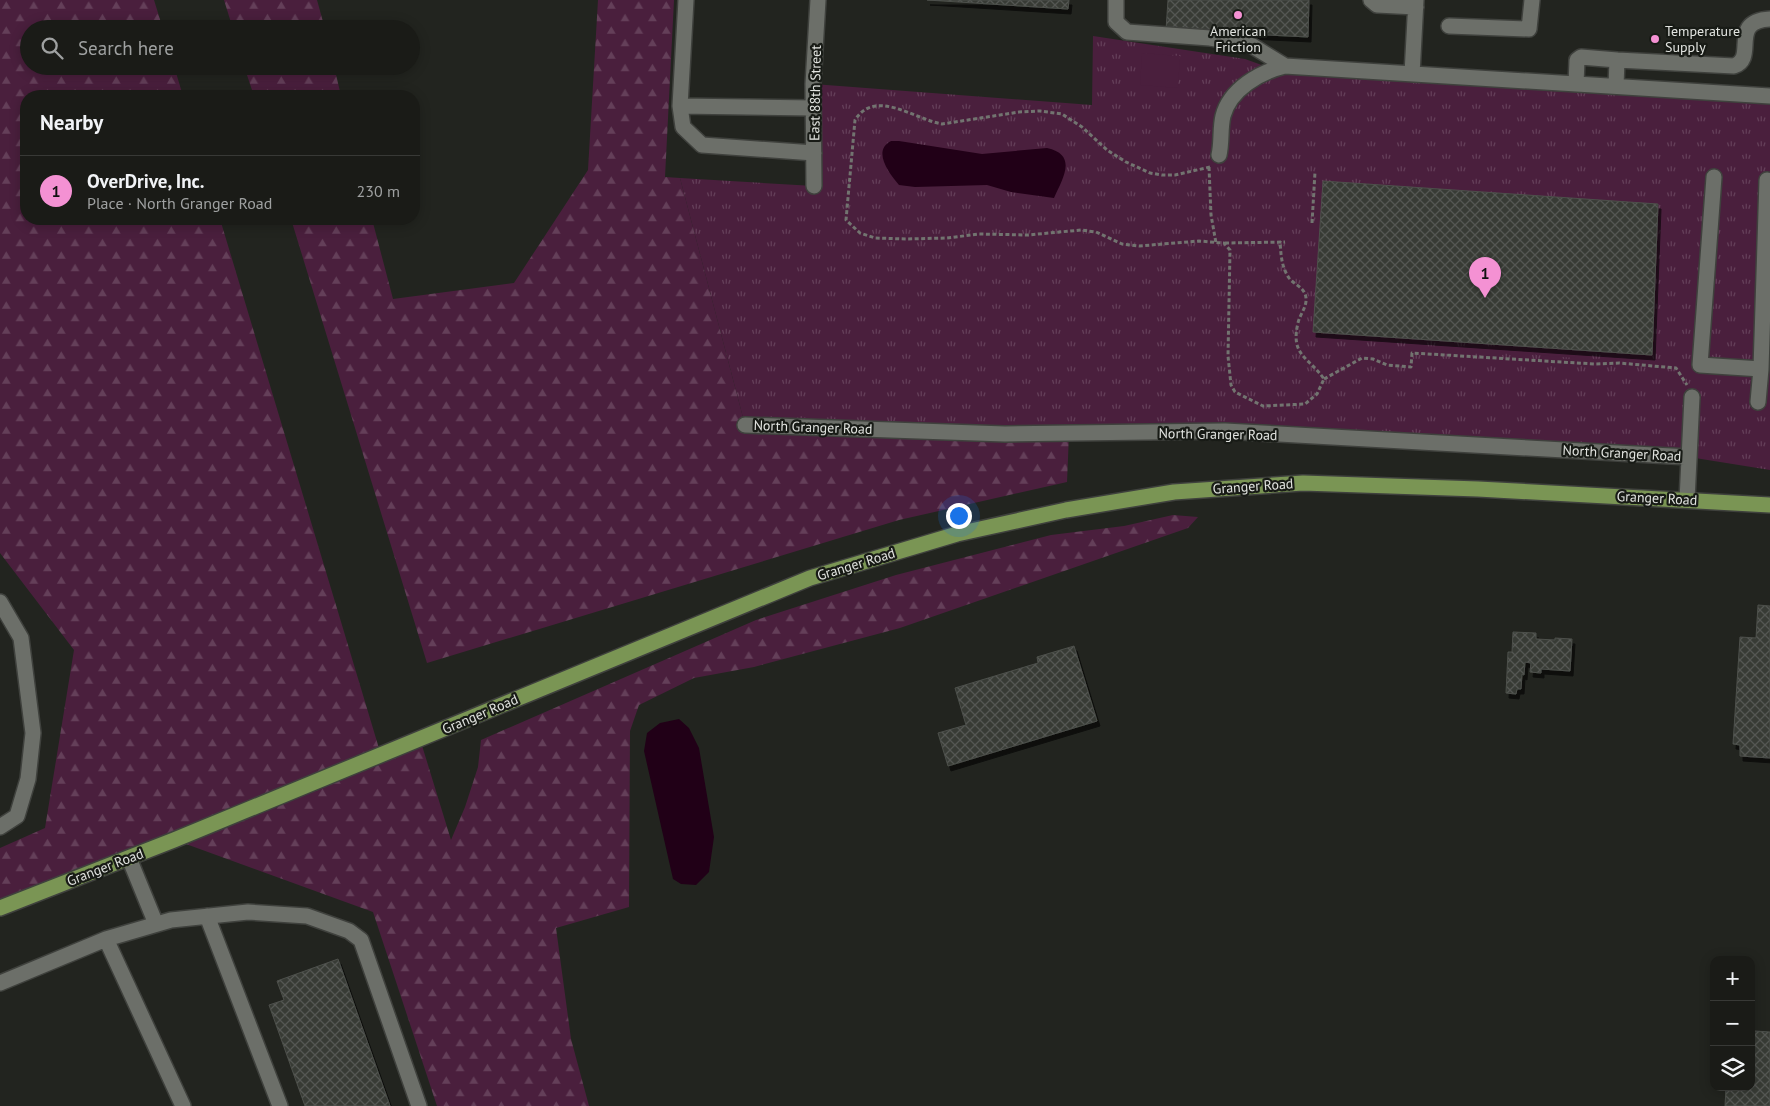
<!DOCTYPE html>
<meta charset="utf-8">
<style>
body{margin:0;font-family:"PT Sans",sans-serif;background:#232420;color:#f1f3f6}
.controls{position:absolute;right:15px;bottom:15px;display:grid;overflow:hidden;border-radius:10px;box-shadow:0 2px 12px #0003}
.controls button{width:45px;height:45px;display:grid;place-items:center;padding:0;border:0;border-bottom:1px solid #383936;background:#1a1b17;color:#f1f3f6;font:25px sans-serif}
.you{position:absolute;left:958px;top:515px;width:18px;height:18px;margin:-12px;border:4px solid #fff;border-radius:50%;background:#1a73e8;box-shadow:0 0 0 8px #1a73e833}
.badge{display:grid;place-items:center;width:32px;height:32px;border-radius:50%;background:#f491d3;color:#111;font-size:16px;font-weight:700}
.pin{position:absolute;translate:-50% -41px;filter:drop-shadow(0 1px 2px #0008)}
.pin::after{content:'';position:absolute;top:26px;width:18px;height:15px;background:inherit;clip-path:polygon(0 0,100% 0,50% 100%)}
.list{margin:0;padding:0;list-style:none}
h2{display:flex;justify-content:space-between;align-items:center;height:65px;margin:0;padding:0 20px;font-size:21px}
h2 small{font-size:16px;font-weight:400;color:#9fa1a1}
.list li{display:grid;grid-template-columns:32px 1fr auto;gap:15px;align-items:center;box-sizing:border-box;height:70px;padding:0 20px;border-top:1px solid #383936}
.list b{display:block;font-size:19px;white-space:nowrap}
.list p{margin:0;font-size:16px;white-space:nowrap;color:#9fa1a1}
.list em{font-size:16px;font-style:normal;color:#9fa1a1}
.icon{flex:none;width:28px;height:28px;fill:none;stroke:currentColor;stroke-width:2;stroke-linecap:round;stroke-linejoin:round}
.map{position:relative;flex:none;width:1770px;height:1106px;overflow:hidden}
.search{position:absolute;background:#1a1b17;box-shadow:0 2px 12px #0003;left:20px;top:20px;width:400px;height:55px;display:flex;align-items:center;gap:12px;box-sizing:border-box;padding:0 18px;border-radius:28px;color:#9fa1a1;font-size:19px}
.panel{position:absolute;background:#1a1b17;box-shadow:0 2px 12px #0003;left:20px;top:90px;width:400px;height:135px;border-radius:20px}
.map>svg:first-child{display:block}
.grass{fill:url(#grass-tufts)}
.forest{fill:url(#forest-firs)}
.garden{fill:#4a1f3d}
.water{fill:#210017}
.building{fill:url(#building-cross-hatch);stroke:#4d504b;filter:url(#shadow)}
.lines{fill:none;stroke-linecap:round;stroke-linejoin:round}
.minor-casing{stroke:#3f413d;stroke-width:18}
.major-casing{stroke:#3f413d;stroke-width:18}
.path{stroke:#727470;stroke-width:3;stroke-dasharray:4 2.5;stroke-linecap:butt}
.minor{stroke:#6c6f69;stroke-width:15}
.major{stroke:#7a9554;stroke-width:15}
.poi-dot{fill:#f491d3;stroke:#181b16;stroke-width:2}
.labels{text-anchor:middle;stroke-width:4.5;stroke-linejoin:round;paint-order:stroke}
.poi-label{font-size:14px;fill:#e2e4e0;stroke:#181b16}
.street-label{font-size:14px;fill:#e2e4e0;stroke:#181b16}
</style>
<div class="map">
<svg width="1770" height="1106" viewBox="0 0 1770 1106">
<defs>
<pattern id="grass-tufts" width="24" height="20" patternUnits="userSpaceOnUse" patternTransform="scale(1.25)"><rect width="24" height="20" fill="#4a1f3d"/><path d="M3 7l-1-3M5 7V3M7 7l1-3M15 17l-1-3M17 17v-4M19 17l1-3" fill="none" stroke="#643f59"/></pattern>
<pattern id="forest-firs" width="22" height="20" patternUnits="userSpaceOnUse" patternTransform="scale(1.25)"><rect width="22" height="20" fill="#4a1f3d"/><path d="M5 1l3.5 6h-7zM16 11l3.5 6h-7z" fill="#643f59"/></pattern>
<pattern id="building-cross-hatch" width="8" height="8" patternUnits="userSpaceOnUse" patternTransform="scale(1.25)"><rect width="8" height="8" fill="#383b36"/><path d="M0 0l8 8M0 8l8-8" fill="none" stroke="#545753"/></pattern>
<filter id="shadow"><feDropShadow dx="3" dy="5" stdDeviation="0" flood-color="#0009"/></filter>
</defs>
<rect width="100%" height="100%" fill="#22241f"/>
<path class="grass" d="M1093 36 1245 59 1273 69 1770 94V470L1689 457 1423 442 745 425 680 178 814 186 813 84 1092 105Z"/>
<path class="forest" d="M0 0H154L163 29H29V66H174L183 96H26V219H220L381 755 420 739 451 840 465 807 478 767 481 740 756 620 896 575 1051 535 1124 526 1173 515 1198 517 1188 528 900 628 754 667 694 678 639 705 630 731 629 907 556 928 571 1039 589 1106H437L373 912 175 840 0 908V848L45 828 74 650 0 553Z
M224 0H317L325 29H233Z
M598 0H674L665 177 680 178 745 425 1069 434 1067 482 899 520 427 663 291 219H372L393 299 514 283 588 170Z
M244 66H334L341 96H254Z"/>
<path class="garden" d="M1142 53 1180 56 1178 88 1140 85Z
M1535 348 1576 350 1575 358 1536 355 1534 352Z
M1609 351 1637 354 1646 366 1619 363Z"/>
<path class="water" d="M891 141H899L982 154 1047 148C1078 155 1063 178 1054 198L1011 192 987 185 915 187 899 185C889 173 872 151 891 141Z
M679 719 689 728 699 748 714 837 709 872 696 885 681 884 673 879 644 751 647 733 660 723Z"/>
<path class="building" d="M927 0H1069L1068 9Z
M1168 0H1309L1308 37 1166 30Z
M1323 181 1658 204 1652 355 1313 332Z
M1758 605 1770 606V758L1740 756V745L1733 744 1740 637 1756 638Z
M1513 632 1536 633V639L1555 640V638L1572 639 1570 671 1541 669V673L1530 672 1531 663 1525 662 1524 675 1522 674 1521 689H1517L1516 694 1506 693 1508 652H1512Z
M1074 646 1097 721 948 766 938 733 966 725 955 688 1038 663 1037 657Z
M338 959 390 1106H305L269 1005 284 1000 277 981Z
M1755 1031 1770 1032V1106H1725L1726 1088 1724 1087H1751V1033H1754Z"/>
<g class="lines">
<defs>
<path id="minor" d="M686 0 680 106 813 108
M1116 0V22L1127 32 1210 38 1251 45 1285 66
M1371 0 1377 5 1416 7
M1449 26 1529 29 1532 0
M1617 60 1734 66C1758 58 1728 21 1770 19
M1412 74 1416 0
M1576 84 1577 60 1581 57 1617 60 1616 86
M680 106 683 127 702 145 814 153
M1219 155C1222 142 1220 128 1223 116 1230 89 1260 72 1285 66L1770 96
M1714 177 1700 365 1761 369
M814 186 813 84 818 0
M1758 402 1761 369 1767 180
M745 425 1005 434 1225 431 1689 457
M1687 500 1692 397
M0 602 21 638 33 733 28 779 17 816 0 827
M129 858 156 924
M207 916 280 1106
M106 939 183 1106
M0 983 106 939 171 920 248 912 307 916 349 931 361 940 419 1106"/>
<path id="major" d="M0 908 174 840 810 578 957 534 1066 510 1174 492 1303 483 1478 489 1770 505"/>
</defs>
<use href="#minor" class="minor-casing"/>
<use href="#major" class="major-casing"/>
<path class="path" d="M1209 167 1211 215 1216 243
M1210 167 1175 175H1162L1150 173 1126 162 1107 150 1082 127 1062 114 1040 111 1019 112 942 124C914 119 875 88 855 120L846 220 860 233 875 238 906 239 947 238 979 234 1028 235 1081 230 1096 232 1122 244 1139 246 1199 241 1224 243 1230 250 1228 356 1231 385 1235 392 1263 406 1305 404 1317 394 1324 379C1309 357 1290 356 1298 323 1300 314 1307 307 1306 298 1305 287 1294 285 1289 278 1281 266 1281 254 1280 241
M1312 223 1315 172
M1225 243 1285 242
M1324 379 1362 358 1373 359 1387 365 1411 367 1412 353 1594 364 1619 363 1676 368 1687 385"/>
<use href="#minor" class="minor"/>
<use href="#major" class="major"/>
</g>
<g class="poi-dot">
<circle cx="1238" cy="15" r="5"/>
<circle cx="1655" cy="39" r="5"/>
</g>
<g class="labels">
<g class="poi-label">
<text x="1238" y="36">American<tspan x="1238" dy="16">Friction</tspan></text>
<text x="1665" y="36" text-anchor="start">Temperature<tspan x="1665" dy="16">Supply</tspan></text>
</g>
<g class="street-label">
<text transform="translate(815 93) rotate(-89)" y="5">East 88th Street</text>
<text transform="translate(813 427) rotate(2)" y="5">North Granger Road</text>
<text transform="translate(1218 434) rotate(1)" y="5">North Granger Road</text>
<text transform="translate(1622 453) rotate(3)" y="5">North Granger Road</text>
<text transform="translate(1253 486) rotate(-4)" y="5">Granger Road</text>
<text transform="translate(1657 498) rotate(3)" y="5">Granger Road</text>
<text transform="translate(856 564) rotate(-17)" y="5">Granger Road</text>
<text transform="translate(480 714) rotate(-23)" y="5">Granger Road</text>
<text transform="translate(105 867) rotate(-21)" y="5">Granger Road</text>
</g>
</g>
</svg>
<div class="controls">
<button>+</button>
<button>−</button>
<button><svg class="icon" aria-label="layers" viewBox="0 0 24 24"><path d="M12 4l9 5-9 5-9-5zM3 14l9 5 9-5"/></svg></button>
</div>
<div class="you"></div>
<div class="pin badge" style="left:1485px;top:298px">1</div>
<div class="search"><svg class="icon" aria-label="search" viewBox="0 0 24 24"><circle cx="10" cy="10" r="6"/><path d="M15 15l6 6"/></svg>Search here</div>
<section class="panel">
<h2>Nearby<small></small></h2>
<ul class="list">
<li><span class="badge">1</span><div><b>OverDrive, Inc.</b><p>Place · North Granger Road</p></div><em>230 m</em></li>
</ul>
</section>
</div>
